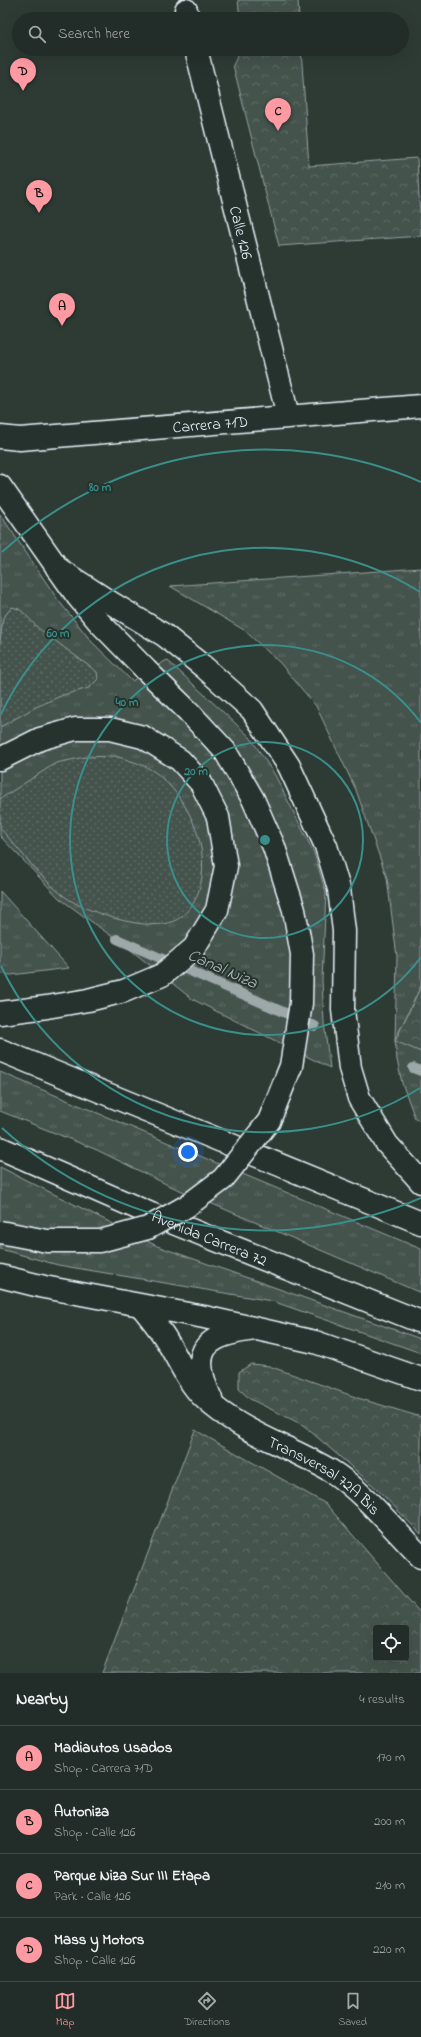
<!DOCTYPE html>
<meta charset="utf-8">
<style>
body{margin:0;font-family:"Indie Flower",sans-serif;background:#2e3834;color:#f1f3f6}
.controls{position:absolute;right:12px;bottom:12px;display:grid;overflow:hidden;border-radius:4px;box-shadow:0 4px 16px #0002}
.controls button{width:36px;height:36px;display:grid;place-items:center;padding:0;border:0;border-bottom:1px solid #3f4845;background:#222c28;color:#f1f3f6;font:20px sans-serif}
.you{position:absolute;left:188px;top:1152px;width:14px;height:14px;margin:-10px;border:3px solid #fff;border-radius:50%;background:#1a73e8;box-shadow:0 0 0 6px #1a73e833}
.badge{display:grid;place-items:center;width:26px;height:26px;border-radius:50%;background:#ff9aa2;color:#111;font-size:13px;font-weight:700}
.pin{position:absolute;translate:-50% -33px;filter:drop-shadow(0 1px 2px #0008)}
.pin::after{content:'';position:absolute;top:21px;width:14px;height:12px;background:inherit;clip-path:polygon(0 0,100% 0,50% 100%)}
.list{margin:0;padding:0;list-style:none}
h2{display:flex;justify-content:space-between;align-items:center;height:52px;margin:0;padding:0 16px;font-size:17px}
h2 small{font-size:13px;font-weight:400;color:#a2a7a8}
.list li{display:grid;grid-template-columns:26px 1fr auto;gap:12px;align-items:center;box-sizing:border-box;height:64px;padding:0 16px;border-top:1px solid #3f4845}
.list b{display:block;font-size:15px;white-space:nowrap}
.list p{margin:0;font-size:13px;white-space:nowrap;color:#a2a7a8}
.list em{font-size:13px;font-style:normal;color:#a2a7a8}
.icon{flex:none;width:22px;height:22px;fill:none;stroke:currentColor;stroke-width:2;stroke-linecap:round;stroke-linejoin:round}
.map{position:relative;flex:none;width:421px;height:1673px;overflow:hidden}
.search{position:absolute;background:#222c28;box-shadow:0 4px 16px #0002;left:12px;right:12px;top:12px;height:44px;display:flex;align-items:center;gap:10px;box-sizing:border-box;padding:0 14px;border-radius:22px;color:#a2a7a8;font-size:15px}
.sheet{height:308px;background:#222c28}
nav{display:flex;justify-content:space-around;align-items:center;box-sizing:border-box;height:56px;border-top:1px solid #3f4845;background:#222c28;font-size:11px;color:#a2a7a8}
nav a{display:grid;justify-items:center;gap:2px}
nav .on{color:#ff9aa2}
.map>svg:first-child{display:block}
.grass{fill:url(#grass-tufts);stroke:#96a2a3}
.forest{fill:url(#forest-crowns);stroke:#96a2a3;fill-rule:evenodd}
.garden{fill:url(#garden-dots);stroke:#96a2a3}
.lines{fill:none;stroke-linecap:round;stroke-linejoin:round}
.stream{stroke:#9da8a9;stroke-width:10}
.street-casing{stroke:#e8f1f8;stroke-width:25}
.highway-casing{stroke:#e8f1f8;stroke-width:25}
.street{stroke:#26332d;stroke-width:22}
.highway{stroke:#26332d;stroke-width:22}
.highway-bridge-casing{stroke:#e8f1f8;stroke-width:25;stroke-linecap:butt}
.highway-bridge{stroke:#26332d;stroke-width:22}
.ring{fill:none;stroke:#3a8f8a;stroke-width:2}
.labels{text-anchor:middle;stroke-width:4;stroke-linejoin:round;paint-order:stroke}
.street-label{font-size:16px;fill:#e8f1f8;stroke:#26332d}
.water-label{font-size:17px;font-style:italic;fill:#b0babd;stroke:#26332d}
.centre{fill:#3a8f8a;stroke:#26332d;stroke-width:2}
.ring-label{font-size:12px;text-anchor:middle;font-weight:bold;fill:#3a8f8a;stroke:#26332d;stroke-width:4;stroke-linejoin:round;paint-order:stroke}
</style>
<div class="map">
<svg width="421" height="1673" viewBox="0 0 421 1673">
<defs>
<pattern id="grass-tufts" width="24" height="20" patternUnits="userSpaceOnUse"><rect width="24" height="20" fill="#45524e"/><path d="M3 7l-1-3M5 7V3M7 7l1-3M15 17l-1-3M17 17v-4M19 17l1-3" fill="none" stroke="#606b68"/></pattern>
<pattern id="forest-crowns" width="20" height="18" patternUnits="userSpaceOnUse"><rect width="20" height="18" fill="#45524e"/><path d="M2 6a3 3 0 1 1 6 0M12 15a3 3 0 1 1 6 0" fill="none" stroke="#606b68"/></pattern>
<pattern id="garden-dots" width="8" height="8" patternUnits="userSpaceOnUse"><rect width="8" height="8" fill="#45524e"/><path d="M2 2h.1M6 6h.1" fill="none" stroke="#606b68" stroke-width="1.8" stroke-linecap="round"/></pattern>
</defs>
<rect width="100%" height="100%" fill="#2e3b35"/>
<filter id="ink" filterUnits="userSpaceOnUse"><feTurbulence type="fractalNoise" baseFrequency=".025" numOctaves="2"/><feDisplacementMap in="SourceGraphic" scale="8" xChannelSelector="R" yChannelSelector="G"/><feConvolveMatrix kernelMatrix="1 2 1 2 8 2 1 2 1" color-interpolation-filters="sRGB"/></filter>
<g filter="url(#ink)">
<path class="grass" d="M0 514 58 600 92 642 132 681 167 660 250 737 275 775 314 853 326 893 322 980 324 1023 330 1068 192 999 132 951 59 898 0 836Z
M421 568V986L395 1040 421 1052V1121L415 1118 402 1083 397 1060 395 1041 397 957 387 878 356 790 316 706 280 663 244 630 170 586Z
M0 891 69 968 11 975 0 974Z
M0 1072 421 1249V1293L168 1185 97 1150 0 1111Z
M0 1167 157 1246 421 1339V1353L272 1301 58 1265 0 1249Z"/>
<path class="forest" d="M238 0H298L299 19H240Z
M241 49H301L309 166 417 158 421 236 279 246 233 65Z
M421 986V1052L395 1041Z
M251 1364 269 1366 361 1399 421 1417V1534L376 1488 303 1425 250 1399 239 1389V1372Z
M195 1430 326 1504 421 1614V1673H102ZM376 1628H406V1658H376Z"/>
<path class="garden" d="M12 607 19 609 24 613 38 628 97 672 98 679 89 688 63 695 36 707 0 727V642L3 618Z
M115 756C131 761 148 765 161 777 193 805 215 860 195 900 191 908 183 917 174 921 149 932 98 915 75 903 48 889 21 851 0 828V799L56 763 85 757Z"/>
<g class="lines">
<path class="stream" d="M117 939 315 1026
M413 1068 421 1071"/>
<defs>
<g id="street">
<path d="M186 10 188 19"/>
<path id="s1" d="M196 49 288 416"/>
<path id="s2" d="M0 437 20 439 421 406"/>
<path id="s3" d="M142 1307C151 1318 160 1329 167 1341 179 1360 187 1381 203 1397 239 1432 290 1446 331 1471 362 1490 395 1531 421 1557"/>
<path d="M211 1399C188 1348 206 1335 255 1329"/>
</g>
<g id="highway">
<path d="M0 486 78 597 99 622 146 670"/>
<path d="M57 568 108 601 164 635 205 668 252 710 289 766 326 846 339 889 344 931 343 1010 350 1068 359 1098 387 1144 421 1182"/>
<path d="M0 759 40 739 75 729H110L143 737 180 760 201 783 218 817 226 866 217 910 194 948 162 975 124 991 88 1000 47 1007 0 1013"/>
<path d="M0 1050 421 1223"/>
<path id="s4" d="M0 1148 151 1214 421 1322"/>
<path d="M0 1276 44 1287 204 1317 315 1342 421 1379"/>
</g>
</defs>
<use href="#street" class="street-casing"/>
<use href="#highway" class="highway-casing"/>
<use href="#street" class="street"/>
<use href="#highway" class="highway"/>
<defs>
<path id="highway-bridge" d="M0 1232 47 1241H100L148 1228 187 1206 223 1179 269 1121 291 1066 301 1003 302 954 294 910 274 847 253 799 225 751 188 711 146 670"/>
</defs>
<use href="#highway-bridge" class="highway-bridge-casing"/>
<use href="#highway-bridge" class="highway-bridge"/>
</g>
</g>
<g class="ring">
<circle cx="265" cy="840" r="98"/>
<path d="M421 957A195 195 0 1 1 421 723"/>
<path d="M420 1088A293 293 0 0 1 1 966M1 714A293 293 0 0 1 420 592"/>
<path d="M421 1198A390 390 0 0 1 2 1128M2 552A390 390 0 0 1 421 482"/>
</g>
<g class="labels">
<g class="street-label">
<text dy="6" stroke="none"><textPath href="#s1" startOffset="189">Calle 126</textPath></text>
<text dy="6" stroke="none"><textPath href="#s2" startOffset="211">Carrera 71D</textPath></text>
<text dy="6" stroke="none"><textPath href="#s4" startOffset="228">Avenida Carrera 72</textPath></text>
<text dy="6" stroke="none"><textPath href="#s3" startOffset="254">Transversal 72A Bis</textPath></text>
</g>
<g class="water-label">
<text transform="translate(223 968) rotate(24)" y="6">Canal Niza</text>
</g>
</g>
<circle cx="265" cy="840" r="6" class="centre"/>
<g class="ring-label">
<text x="100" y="491">80 m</text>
<text x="58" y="637">60 m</text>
<text x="127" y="706">40 m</text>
<text x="196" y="775">20 m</text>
</g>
</svg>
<div class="controls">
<button><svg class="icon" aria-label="locate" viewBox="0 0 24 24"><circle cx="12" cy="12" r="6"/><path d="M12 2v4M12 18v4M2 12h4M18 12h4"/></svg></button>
</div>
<div class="you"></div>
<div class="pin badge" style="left:62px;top:326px">A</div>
<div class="pin badge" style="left:39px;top:213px">B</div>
<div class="pin badge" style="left:278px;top:131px">C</div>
<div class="pin badge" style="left:23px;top:91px">D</div>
<div class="search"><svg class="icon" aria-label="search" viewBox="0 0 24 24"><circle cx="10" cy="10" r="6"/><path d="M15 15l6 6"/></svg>Search here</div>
</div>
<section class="sheet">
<h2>Nearby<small>4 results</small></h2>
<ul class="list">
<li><span class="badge">A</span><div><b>Madiautos Usados</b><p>Shop · Carrera 71D</p></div><em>170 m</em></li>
<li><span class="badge">B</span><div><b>Autoniza</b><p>Shop · Calle 126</p></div><em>200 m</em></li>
<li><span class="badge">C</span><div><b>Parque Niza Sur III Etapa</b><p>Park · Calle 126</p></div><em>210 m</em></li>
<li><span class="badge">D</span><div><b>Mass y Motors</b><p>Shop · Calle 126</p></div><em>220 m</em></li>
</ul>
</section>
<nav>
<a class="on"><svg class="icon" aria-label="map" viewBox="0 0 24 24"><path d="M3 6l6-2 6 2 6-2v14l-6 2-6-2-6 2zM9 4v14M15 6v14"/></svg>Map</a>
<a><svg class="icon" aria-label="directions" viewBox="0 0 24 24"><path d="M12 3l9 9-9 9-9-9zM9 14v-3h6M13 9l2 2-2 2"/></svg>Directions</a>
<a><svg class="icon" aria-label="saved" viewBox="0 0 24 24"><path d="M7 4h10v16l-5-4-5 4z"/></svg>Saved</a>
</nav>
